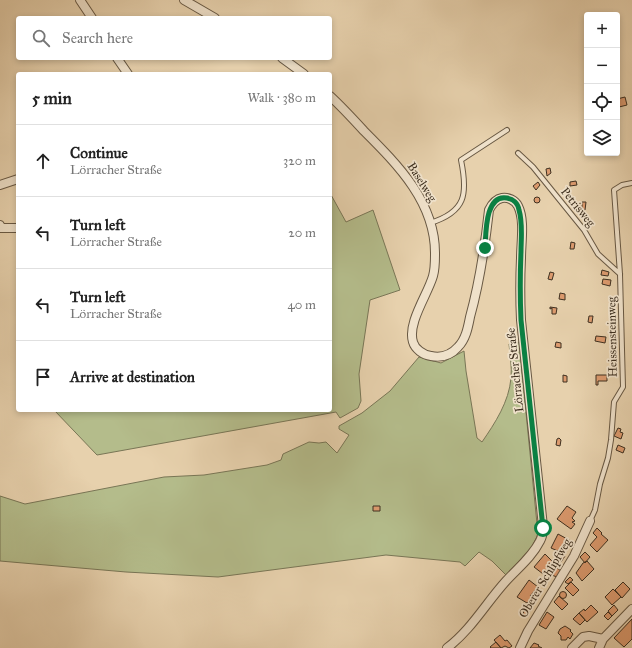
<!DOCTYPE html>
<meta charset="utf-8">
<style>
body{margin:0;font-family:"IM FELL Great Primer",serif;background:#f6f6f6;color:#222}
.controls{position:absolute;right:12px;top:12px;display:grid;overflow:hidden;border-radius:4px;box-shadow:0 2px 6px #0003}
.controls button{width:36px;height:36px;display:grid;place-items:center;padding:0;border:0;border-bottom:1px solid #e0e0e0;background:#fff;color:#222;font:20px sans-serif}
.stop{position:absolute;width:12px;height:12px;margin:-9px;border:3px solid #0b8043;border-radius:50%;background:#fff}
.stop.end{background:#0b8043;border-color:#fff;box-shadow:0 1px 4px #0008}
.list{margin:0;padding:0;list-style:none}
h2{display:flex;justify-content:space-between;align-items:center;height:52px;margin:0;padding:0 16px;font-size:17px}
h2 small{font-size:13px;font-weight:400;color:#767676}
.list li{display:grid;grid-template-columns:26px 1fr auto;gap:12px;align-items:center;box-sizing:border-box;height:72px;padding:0 16px;border-top:1px solid #e0e0e0}
.list b{display:block;font-size:15px;white-space:nowrap}
.list p{margin:0;font-size:13px;white-space:nowrap;color:#767676}
.list em{font-size:13px;font-style:normal;color:#767676}
.icon{flex:none;width:22px;height:22px;fill:none;stroke:currentColor;stroke-width:2;stroke-linecap:round;stroke-linejoin:round}
.map{position:relative;flex:none;width:632px;height:648px;overflow:hidden}
.search{position:absolute;background:#fff;box-shadow:0 2px 6px #0003;left:16px;top:16px;width:316px;height:44px;display:flex;align-items:center;gap:10px;box-sizing:border-box;padding:0 14px;border-radius:4px;color:#767676;font-size:15px}
.panel{position:absolute;background:#fff;box-shadow:0 2px 6px #0003;left:16px;top:72px;width:316px;height:340px;border-radius:4px}
.map>svg:first-child{display:block}
.green{fill:#b4bc8b;stroke:#797656}
.building{fill:#dd9b6f;stroke:#3e3020}
.lines{fill:none;stroke-linecap:round;stroke-linejoin:round}
.service-casing{stroke:#685843;stroke-width:6}
.minor-casing{stroke:#685843;stroke-width:10}
.service{stroke:#efe1ca;stroke-width:4}
.minor{stroke:#efe1ca;stroke-width:8}
.route{stroke:#0b8043;stroke-width:5}
.labels{text-anchor:middle;stroke-width:3.5;stroke-linejoin:round;paint-order:stroke}
.street-label{font-size:12px;fill:#3e3020;stroke:#efe1ca}
</style>
<div class="map">
<svg width="632" height="648" viewBox="0 0 632 648">
<rect width="100%" height="100%" fill="#e7d1ad"/>
<filter id="stains"><feTurbulence type="fractalNoise" baseFrequency=".005" numOctaves="4"/><feColorMatrix values="0 0 0 0 .2 0 0 0 0 .09 0 0 0 0 .02 0 0 0 .5 -.17"/></filter>
<radialGradient id="worn" r=".72"><stop offset=".6" stop-color="#630" stop-opacity="0"/><stop offset="1" stop-color="#630" stop-opacity=".3"/></radialGradient>
<path class="green" d="M330 193 346 222 373 210 400 290 370 300 359 374 361 401 358 408 340 418 336 412 97 455 54 410H330Z
M519 342 538 534 532 547 506 575 492 561 479 552 465 566 460 562 386 555 218 577 126 572 0 561V496L25 504 164 477 204 475 267 465 281 460 283 454 309 442 319 443 326 442 337 453 349 435 339 429V426L362 413 390 391 419 357 441 363 464 351 466 371 477 438 482 442C495 423 509 402 511 378 512 367 510 355 509 344Z"/>
<path class="building" d="M625 97 627 105 619 107 617 99Z
M550 168 551 173 547 176 546 169Z
M576 181 577 185 570 186V182Z
M538 182 540 185 536 190 533 186Z
M534 200a3 3 0 1 1 6 0a3 3 0 1 1-6 0Z
M582 202H586L585 210 582 209Z
M571 242 575 243 574 249H570Z
M602 270 609 272 608 276 601 275Z
M550 272 554 273 552 280 548 279Z
M603 279 611 280 610 286 602 284Z
M560 293 565 294V300L559 299Z
M550 307 557 308 556 314H552V308L550 309Z
M589 316H593L592 323 588 322Z
M596 336 606 337 605 343 595 341Z
M556 342 561 343V348L555 347Z
M563 375 567 376V382H563Z
M596 375H607V381H598V385H596Z
M618 428 621 429 620 432 623 433 621 439 614 436Z
M559 438 561 440 560 446 556 445 557 439Z
M618 445 625 448 623 453 616 450Z
M373 506H380V511H373Z
M567 506 576 512 572 518 575 521 572 522 575 524 571 529 557 519Z
M597 528 602 533 601 534 608 540 597 552 590 545 597 537 593 533Z
M558 534 571 541 569 546 564 544 560 552 551 548Z
M585 552 590 557 585 563 580 557Z
M560 553 565 556 561 562 556 558Z
M545 554 557 566 547 577 534 567Z
M587 561 594 569 582 581 576 573 583 563Z
M556 567 561 571 557 577 549 574Z
M570 577 573 580 568 584 565 582Z
M529 580 538 587 530 596 532 598 527 603 517 597Z
M571 582 579 590 573 596 565 588Z
M623 582 630 589 622 598 615 590Z
M613 589 621 597 612 605 605 597Z
M559.5 595a3.5 3.5 0 1 1 7 0a3.5 3.5 0 1 1-7 0Z
M559 596 568 604 562 610 554 602Z
M591 605 598 612 587 622 579 613 584 609 585 611Z
M614 605 618 610 612 616 608 611Z
M525 608 530 611 526 618 523 614Z
M547 612 554 617 546 629 539 625Z
M608 612 612 616 608 620 604 616Z
M579 613 585 620 580 625 573 619Z
M632 619V639L624 647 614 638Z
M565 626 571 630 570 631 573 634 570 639 568 637 566 640H561V636L558 633 560 629Z
M500 635 505 641 507 640 512 646 509 648 505 646 501 648 494 640Z
M496 642 501 648H491L490 647Z
M534 643 539 645 538 646 542 648H530Z"/>
<g class="lines">
<defs>
<path id="service" d="M518 153 533 167 584 230 598 254 620 274
M430 223C466 212 468 194 461 160L507 130
M590 521 595 510 600 484 608 458 611 440 614 402 623 387 620 274 614 190 622 185 632 183"/>
<path id="minor" d="M80 0 92 18
M184 0 215 18
M117 58 128 74
M282 58 304 74
M330 96C342 107 353 119 364 131 398 165 436 203 435 255 435 262 435 269 433 276 428 294 407 323 413 342 415 349 423 355 431 356 441 358 451 355 458 347 466 339 468 327 470 317 480 281 485 246 489 210 492 204 496 199 502 198 508 197 515 200 518 206 525 220 521 242 521 258 520 279 520 299 521 320L542 517C543 525 544 534 540 541 532 557 518 568 506 581 486 603 471 630 447 648
M0 185 18 179
M0 225 1 228H18
M520 648 528 631 574 556 590 521
M572 648 583 637 589 636 603 639
M599 648 603 639 632 609"/>
</defs>
<use href="#service" class="service-casing"/>
<use href="#minor" class="minor-casing"/>
<use href="#service" class="service"/>
<use href="#minor" class="minor"/>
</g>
<g class="lines">
<path class="route" d="M485 248C486 233 485 194 507 198 513 199 518 203 519 210 523 223 521 239 521 252 520 275 520 297 521 320L543 528"/>
</g>
<g class="labels">
<g class="street-label">
<text transform="translate(422 182) rotate(58)" y="4">Baselweg</text>
<text transform="translate(578 207) rotate(51)" y="4">Petrisweg</text>
<text transform="translate(612 337) rotate(-91)" y="4">Heissensteinweg</text>
<text transform="translate(515 370) rotate(-96)" y="4">Lörracher Straße</text>
<text transform="translate(545 578) rotate(-59)" y="4">Oberer Schlipfweg</text>
</g>
</g>
<rect width="100%" height="100%" filter="url(#stains)"/>
<rect width="100%" height="100%" fill="url(#worn)"/>
</svg>
<div class="controls">
<button>+</button>
<button>−</button>
<button><svg class="icon" aria-label="locate" viewBox="0 0 24 24"><circle cx="12" cy="12" r="6"/><path d="M12 2v4M12 18v4M2 12h4M18 12h4"/></svg></button>
<button><svg class="icon" aria-label="layers" viewBox="0 0 24 24"><path d="M12 4l9 5-9 5-9-5zM3 14l9 5 9-5"/></svg></button>
</div>
<div class="stop" style="left:543px;top:528px"></div>
<div class="stop end" style="left:485px;top:248px"></div>
<div class="search"><svg class="icon" aria-label="search" viewBox="0 0 24 24"><circle cx="10" cy="10" r="6"/><path d="M15 15l6 6"/></svg>Search here</div>
<section class="panel">
<h2>5 min<small>Walk · 380 m</small></h2>
<ul class="list">
<li><svg class="icon" aria-label="ahead" viewBox="0 0 24 24"><path d="M12 20V5M6 11l6-6 6 6"/></svg><div><b>Continue</b><p>Lörracher Straße</p></div><em>320 m</em></li>
<li><svg class="icon" aria-label="left" viewBox="0 0 24 24"><path d="M17 20v-9H6M10 6l-5 5 5 5"/></svg><div><b>Turn left</b><p>Lörracher Straße</p></div><em>20 m</em></li>
<li><svg class="icon" aria-label="left" viewBox="0 0 24 24"><path d="M17 20v-9H6M10 6l-5 5 5 5"/></svg><div><b>Turn left</b><p>Lörracher Straße</p></div><em>40 m</em></li>
<li><svg class="icon" aria-label="arrive" viewBox="0 0 24 24"><path d="M6 21V4h12l-3 4 3 4H6"/></svg><div><b>Arrive at destination</b></div></li>
</ul>
</section>
</div>
